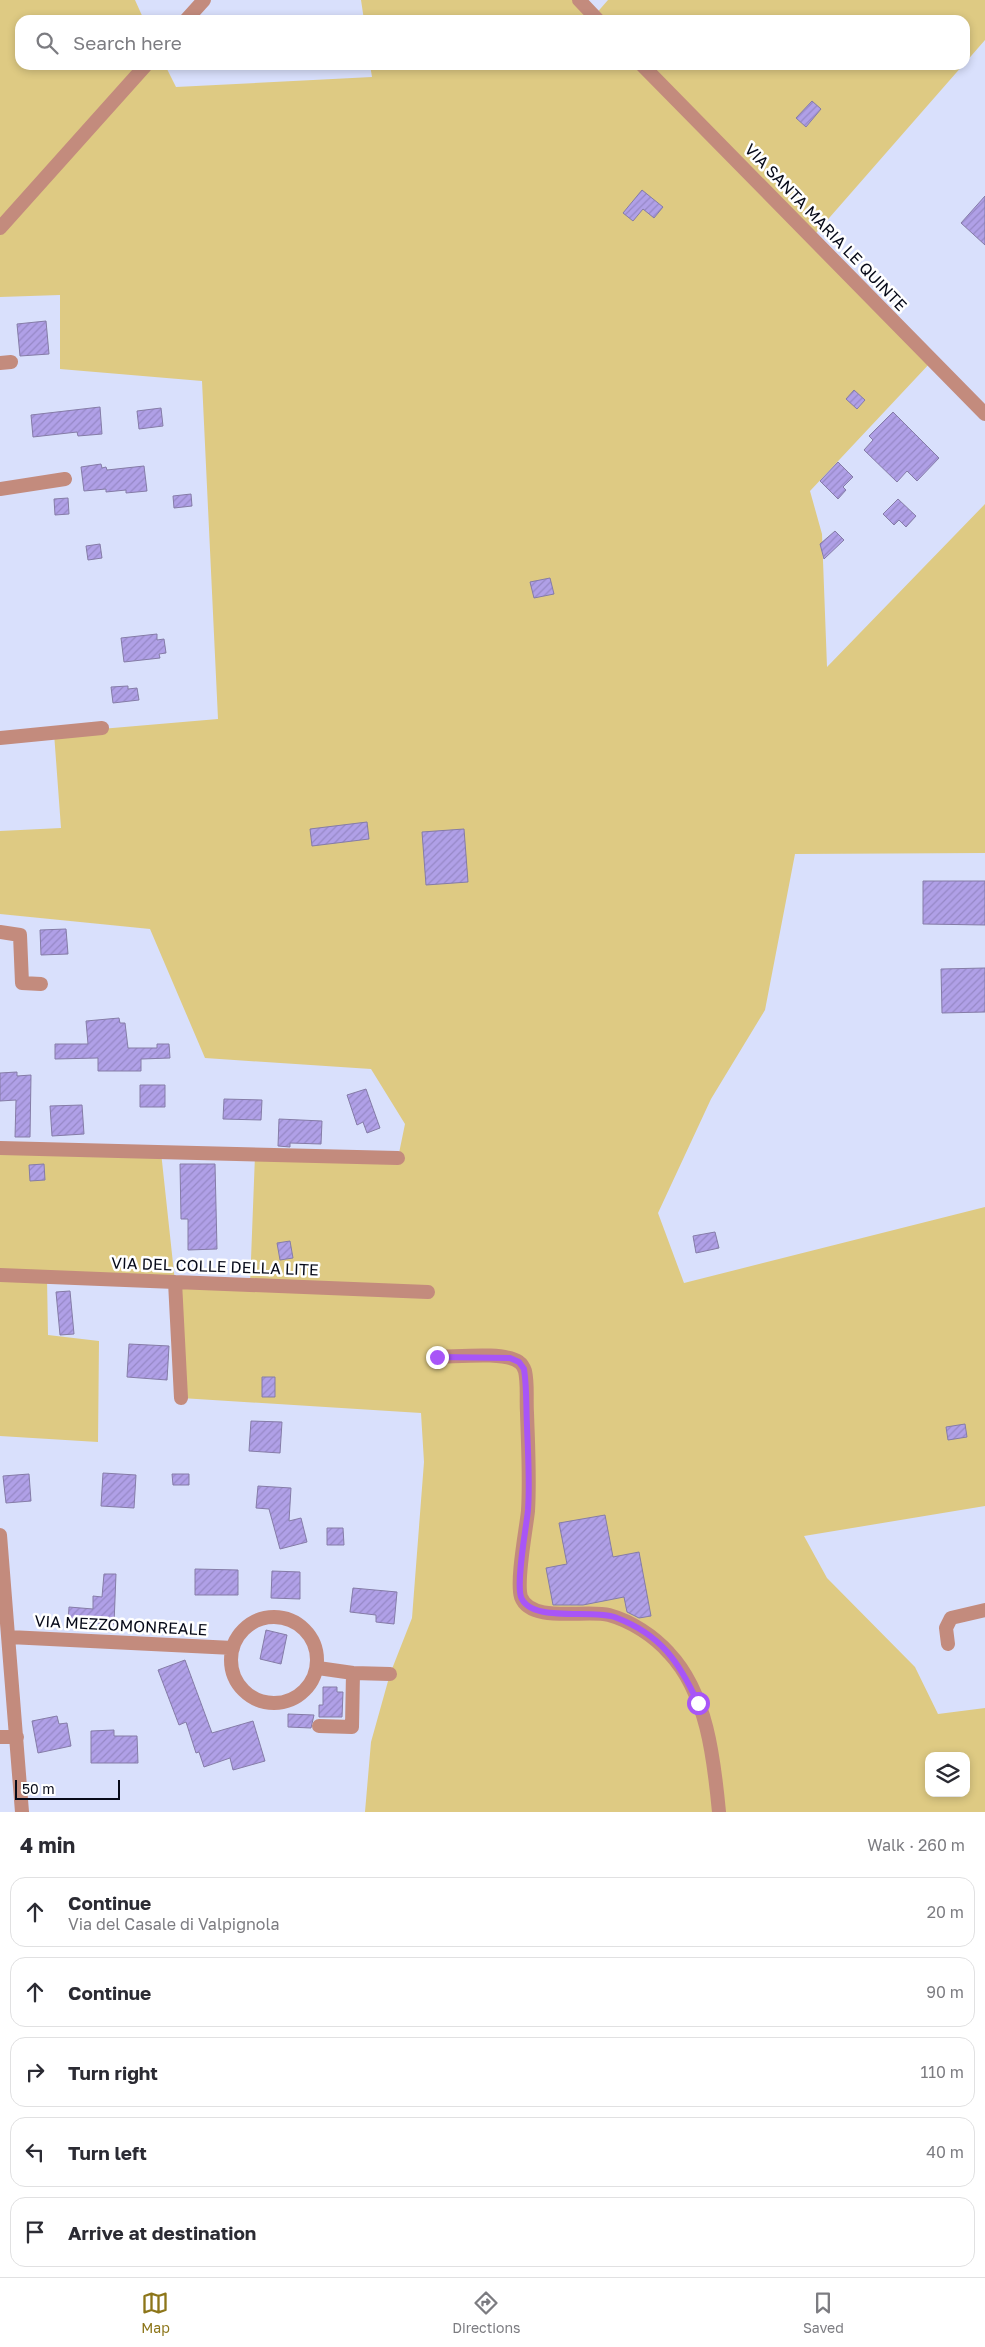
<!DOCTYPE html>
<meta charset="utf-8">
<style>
body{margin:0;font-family:"Golos Text",sans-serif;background:#f2f2f3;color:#2b2b33}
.controls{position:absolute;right:15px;bottom:15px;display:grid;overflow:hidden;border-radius:10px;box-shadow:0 2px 8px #0003}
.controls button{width:45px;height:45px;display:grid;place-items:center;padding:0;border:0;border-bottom:1px solid #e1e1e2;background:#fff;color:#2b2b33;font:25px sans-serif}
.scale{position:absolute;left:15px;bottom:12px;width:105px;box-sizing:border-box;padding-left:5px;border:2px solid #070a19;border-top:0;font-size:14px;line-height:18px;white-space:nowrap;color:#070a19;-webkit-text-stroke:4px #fff;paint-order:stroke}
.stop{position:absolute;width:15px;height:15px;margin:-11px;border:4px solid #a855f7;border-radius:50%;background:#fff}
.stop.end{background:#a855f7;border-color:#fff;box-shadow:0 1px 5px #0008}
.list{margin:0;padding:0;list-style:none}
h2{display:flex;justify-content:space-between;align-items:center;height:65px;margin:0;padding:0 20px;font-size:21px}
h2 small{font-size:16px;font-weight:400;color:#7c7c81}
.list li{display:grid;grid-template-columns:32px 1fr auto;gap:15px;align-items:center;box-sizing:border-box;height:70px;margin:0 10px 10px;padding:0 10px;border:1px solid #e1e1e2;border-radius:15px}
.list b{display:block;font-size:19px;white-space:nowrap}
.list p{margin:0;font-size:16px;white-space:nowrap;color:#7c7c81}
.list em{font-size:16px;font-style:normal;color:#7c7c81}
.icon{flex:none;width:28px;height:28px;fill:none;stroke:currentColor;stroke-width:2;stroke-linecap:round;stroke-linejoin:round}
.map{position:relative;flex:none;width:985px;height:1812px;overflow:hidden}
.search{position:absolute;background:#fff;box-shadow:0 2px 8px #0003;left:15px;right:15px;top:15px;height:55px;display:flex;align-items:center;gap:12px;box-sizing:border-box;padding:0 18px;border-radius:15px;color:#7c7c81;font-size:19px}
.sheet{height:465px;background:#fff}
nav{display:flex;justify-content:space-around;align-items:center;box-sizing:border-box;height:70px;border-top:1px solid #e1e1e2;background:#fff;font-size:14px;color:#7c7c81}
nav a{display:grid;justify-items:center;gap:2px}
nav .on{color:#8d761a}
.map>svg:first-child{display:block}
.grass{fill:#deca83;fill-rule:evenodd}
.building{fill:url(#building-hatch);stroke:#857ca7}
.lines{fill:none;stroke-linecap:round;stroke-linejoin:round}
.minor{stroke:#c38b7d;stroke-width:14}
.route{stroke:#a855f7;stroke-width:6}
.labels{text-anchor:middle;stroke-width:5;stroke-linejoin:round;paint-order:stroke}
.street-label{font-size:16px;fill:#070a19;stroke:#fff}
</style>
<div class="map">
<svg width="985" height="1812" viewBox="0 0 985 1812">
<defs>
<pattern id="building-hatch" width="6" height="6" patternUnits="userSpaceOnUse" patternTransform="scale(1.25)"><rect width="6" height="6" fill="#b0a0e7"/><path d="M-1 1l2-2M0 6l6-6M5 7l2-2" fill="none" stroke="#9688c6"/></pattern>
</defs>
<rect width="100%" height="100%" fill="#d9e0fc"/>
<path class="grass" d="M0 0H135L144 20H20V65H165L176 87 372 77 370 65H963L809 241 931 362 810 491 822 534 827 667 985 504V853L795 854 765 1010 711 1099 658 1213 684 1283 985 1207V1506L804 1536 827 1578 915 1667 938 1714 985 1708V1812H365L371 1742 390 1674 412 1618 424 1462 421 1413 181 1398 174 1282 47 1278 48 1335 99 1341 98 1442 0 1436V1148L161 1152 175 1282 250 1285 255 1155 398 1158 405 1124 371 1069 205 1058 150 929 0 914V831L61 828 54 733 218 719 202 381 60 369V295L0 297ZM929 1756H966V1793H929Z
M361 0H579L594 16 608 0H985V40L965 63V20H364Z"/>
<path class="building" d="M812 101 821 109 806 127 796 118Z
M642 190 663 207 654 218 643 209 633 221 623 213Z
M985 196V245L961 223Z
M46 321 49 354 20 356 17 324Z
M854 390 865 400 857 409 846 399Z
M100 407 102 434 78 436 77 432 33 437 31 415Z
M161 408 163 426 139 429 137 411Z
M893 412 939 458 917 481 907 471 897 482 864 450 873 440 869 436Z
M838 462 853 477 843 487 846 490 838 499 820 481Z
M101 464 102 468 106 467 107 470 144 466 147 491 126 493V490L106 492V489L84 491 81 467Z
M191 494 192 506 174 508 173 496Z
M68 498 69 514 55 515 54 499Z
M898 499 916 516 906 527 899 520 894 525 883 514Z
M835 531 844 540 824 559 820 544Z
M100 544 102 558 88 560 86 546Z
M550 578 554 594 534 598 530 582Z
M157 634V640L164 639 166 653 159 654 160 658 124 662 121 638Z
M128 686V689L137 688 139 700 113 703 111 687Z
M367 822 369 839 312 846 310 829Z
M464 829 468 882 426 885 422 832Z
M923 881H985V925L923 924Z
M66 929 68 954 41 955 40 930Z
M985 968V1012L942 1013 941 969Z
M119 1018 120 1023H125L128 1048H157V1044H169L170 1058 141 1059V1071H98V1058L55 1059V1044H88L86 1021Z
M17 1072V1076L31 1075 30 1137H15L16 1100 0 1101V1073Z
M140 1085H165V1107H140Z
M366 1089 380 1128 367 1133 363 1122 357 1125 347 1095Z
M224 1099 262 1100 261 1120 223 1119Z
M82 1105 84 1134 52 1136 50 1106Z
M279 1119 322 1121 321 1144 290 1143V1147L278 1146Z
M44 1164 45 1180 30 1181 29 1165Z
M180 1164H215L217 1249 188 1250V1219H181Z
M715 1232 719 1248 696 1253 693 1236Z
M290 1241 293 1258 280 1260 277 1243Z
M70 1291 74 1334 60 1335 56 1292Z
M129 1344 169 1346 167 1380 127 1377Z
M262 1377H275V1397H262Z
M251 1421 282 1422 280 1453 249 1451Z
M965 1424 967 1437 948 1440 946 1427Z
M103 1473 136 1475 134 1508 101 1506Z
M29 1474 31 1501 6 1503 3 1476Z
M172 1474H189V1485H173Z
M258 1486 291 1488 289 1521 301 1518 307 1542 280 1549 269 1509 256 1508Z
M605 1515 613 1557 639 1552 651 1616 639 1618 627 1612 624 1597 583 1605H553L546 1568 567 1564 559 1523Z
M327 1528H343L344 1545H327Z
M195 1569 238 1570V1595H195Z
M272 1571 300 1572V1599L271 1598Z
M104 1574H116L114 1624 68 1622 69 1607 93 1609V1596L102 1597Z
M353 1588 397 1592 394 1624 376 1622V1615L350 1612Z
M266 1630 287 1635 281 1664 260 1659Z
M185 1660 212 1733 253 1721 265 1761 233 1770 230 1758 204 1767 199 1752 196 1753 186 1722 179 1725 158 1670Z
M323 1687H337V1692H343L342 1717H319V1705H323Z
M288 1714 314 1715 311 1728 288 1727Z
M57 1716 59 1724 67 1723 71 1746 38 1753 32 1721Z
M114 1730V1736H137L138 1763H91V1731Z"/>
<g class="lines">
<path class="minor" d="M579 0 598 20
M186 20 204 0
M642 65 985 414
M0 228 146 65
M0 363 11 362
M0 489 65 479
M0 738 102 728
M0 932 20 935 22 983 41 984
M0 1148 398 1158
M0 1275 428 1292
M175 1282 181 1398
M437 1357C456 1357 504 1351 519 1362 522 1364 524 1368 525 1371 528 1384 526 1399 527 1413 528 1445 530 1478 528 1511 526 1530 516 1581 521 1597 531 1624 587 1609 609 1615 631 1621 654 1636 669 1653 707 1693 714 1759 719 1812
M0 1535 22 1812
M231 1660a43 43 0 1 1 86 0a43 43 0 1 1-86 0Z
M9 1637 233 1648
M948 1644 946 1628 951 1618 985 1610
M318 1668 353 1673 390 1674
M319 1726 352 1727 353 1673
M0 1737H17"/>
</g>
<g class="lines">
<path class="route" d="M437 1357 510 1358 519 1362 524 1369C527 1388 526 1407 527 1426 528 1454 530 1482 528 1510 526 1529 516 1581 521 1597 531 1624 594 1608 617 1618 661 1635 679 1662 698 1703"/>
</g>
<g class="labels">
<g class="street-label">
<text transform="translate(826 227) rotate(46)" y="6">VIA SANTA MARIA LE QUINTE</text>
<text transform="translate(215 1266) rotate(2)" y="6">VIA DEL COLLE DELLA LITE</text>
<text transform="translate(121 1625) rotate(3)" y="6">VIA MEZZOMONREALE</text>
</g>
</g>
</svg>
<div class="controls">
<button><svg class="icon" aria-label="layers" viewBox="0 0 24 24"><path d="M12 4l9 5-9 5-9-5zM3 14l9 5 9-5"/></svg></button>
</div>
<div class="scale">50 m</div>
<div class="stop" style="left:698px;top:1703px"></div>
<div class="stop end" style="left:437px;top:1357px"></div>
<div class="search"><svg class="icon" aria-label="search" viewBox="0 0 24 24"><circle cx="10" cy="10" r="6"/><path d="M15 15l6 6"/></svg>Search here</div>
</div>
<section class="sheet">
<h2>4 min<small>Walk · 260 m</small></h2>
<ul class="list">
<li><svg class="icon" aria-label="ahead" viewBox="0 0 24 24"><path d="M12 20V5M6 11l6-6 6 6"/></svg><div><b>Continue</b><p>Via del Casale di Valpignola</p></div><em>20 m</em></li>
<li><svg class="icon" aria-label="ahead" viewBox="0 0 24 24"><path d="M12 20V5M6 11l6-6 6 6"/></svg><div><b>Continue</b></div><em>90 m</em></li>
<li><svg class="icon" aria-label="right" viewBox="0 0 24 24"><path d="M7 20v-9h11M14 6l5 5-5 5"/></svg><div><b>Turn right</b></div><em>110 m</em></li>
<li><svg class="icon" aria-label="left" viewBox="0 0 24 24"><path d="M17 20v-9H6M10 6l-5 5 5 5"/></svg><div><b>Turn left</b></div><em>40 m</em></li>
<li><svg class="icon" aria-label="arrive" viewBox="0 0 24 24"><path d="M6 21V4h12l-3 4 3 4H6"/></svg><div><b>Arrive at destination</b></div></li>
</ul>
</section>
<nav>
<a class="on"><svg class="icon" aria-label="map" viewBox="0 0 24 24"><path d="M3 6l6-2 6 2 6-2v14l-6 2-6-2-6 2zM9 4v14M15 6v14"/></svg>Map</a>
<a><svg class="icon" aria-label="directions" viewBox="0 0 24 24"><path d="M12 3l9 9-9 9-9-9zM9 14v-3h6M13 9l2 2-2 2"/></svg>Directions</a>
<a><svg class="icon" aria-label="saved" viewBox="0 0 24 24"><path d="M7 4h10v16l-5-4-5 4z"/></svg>Saved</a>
</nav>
